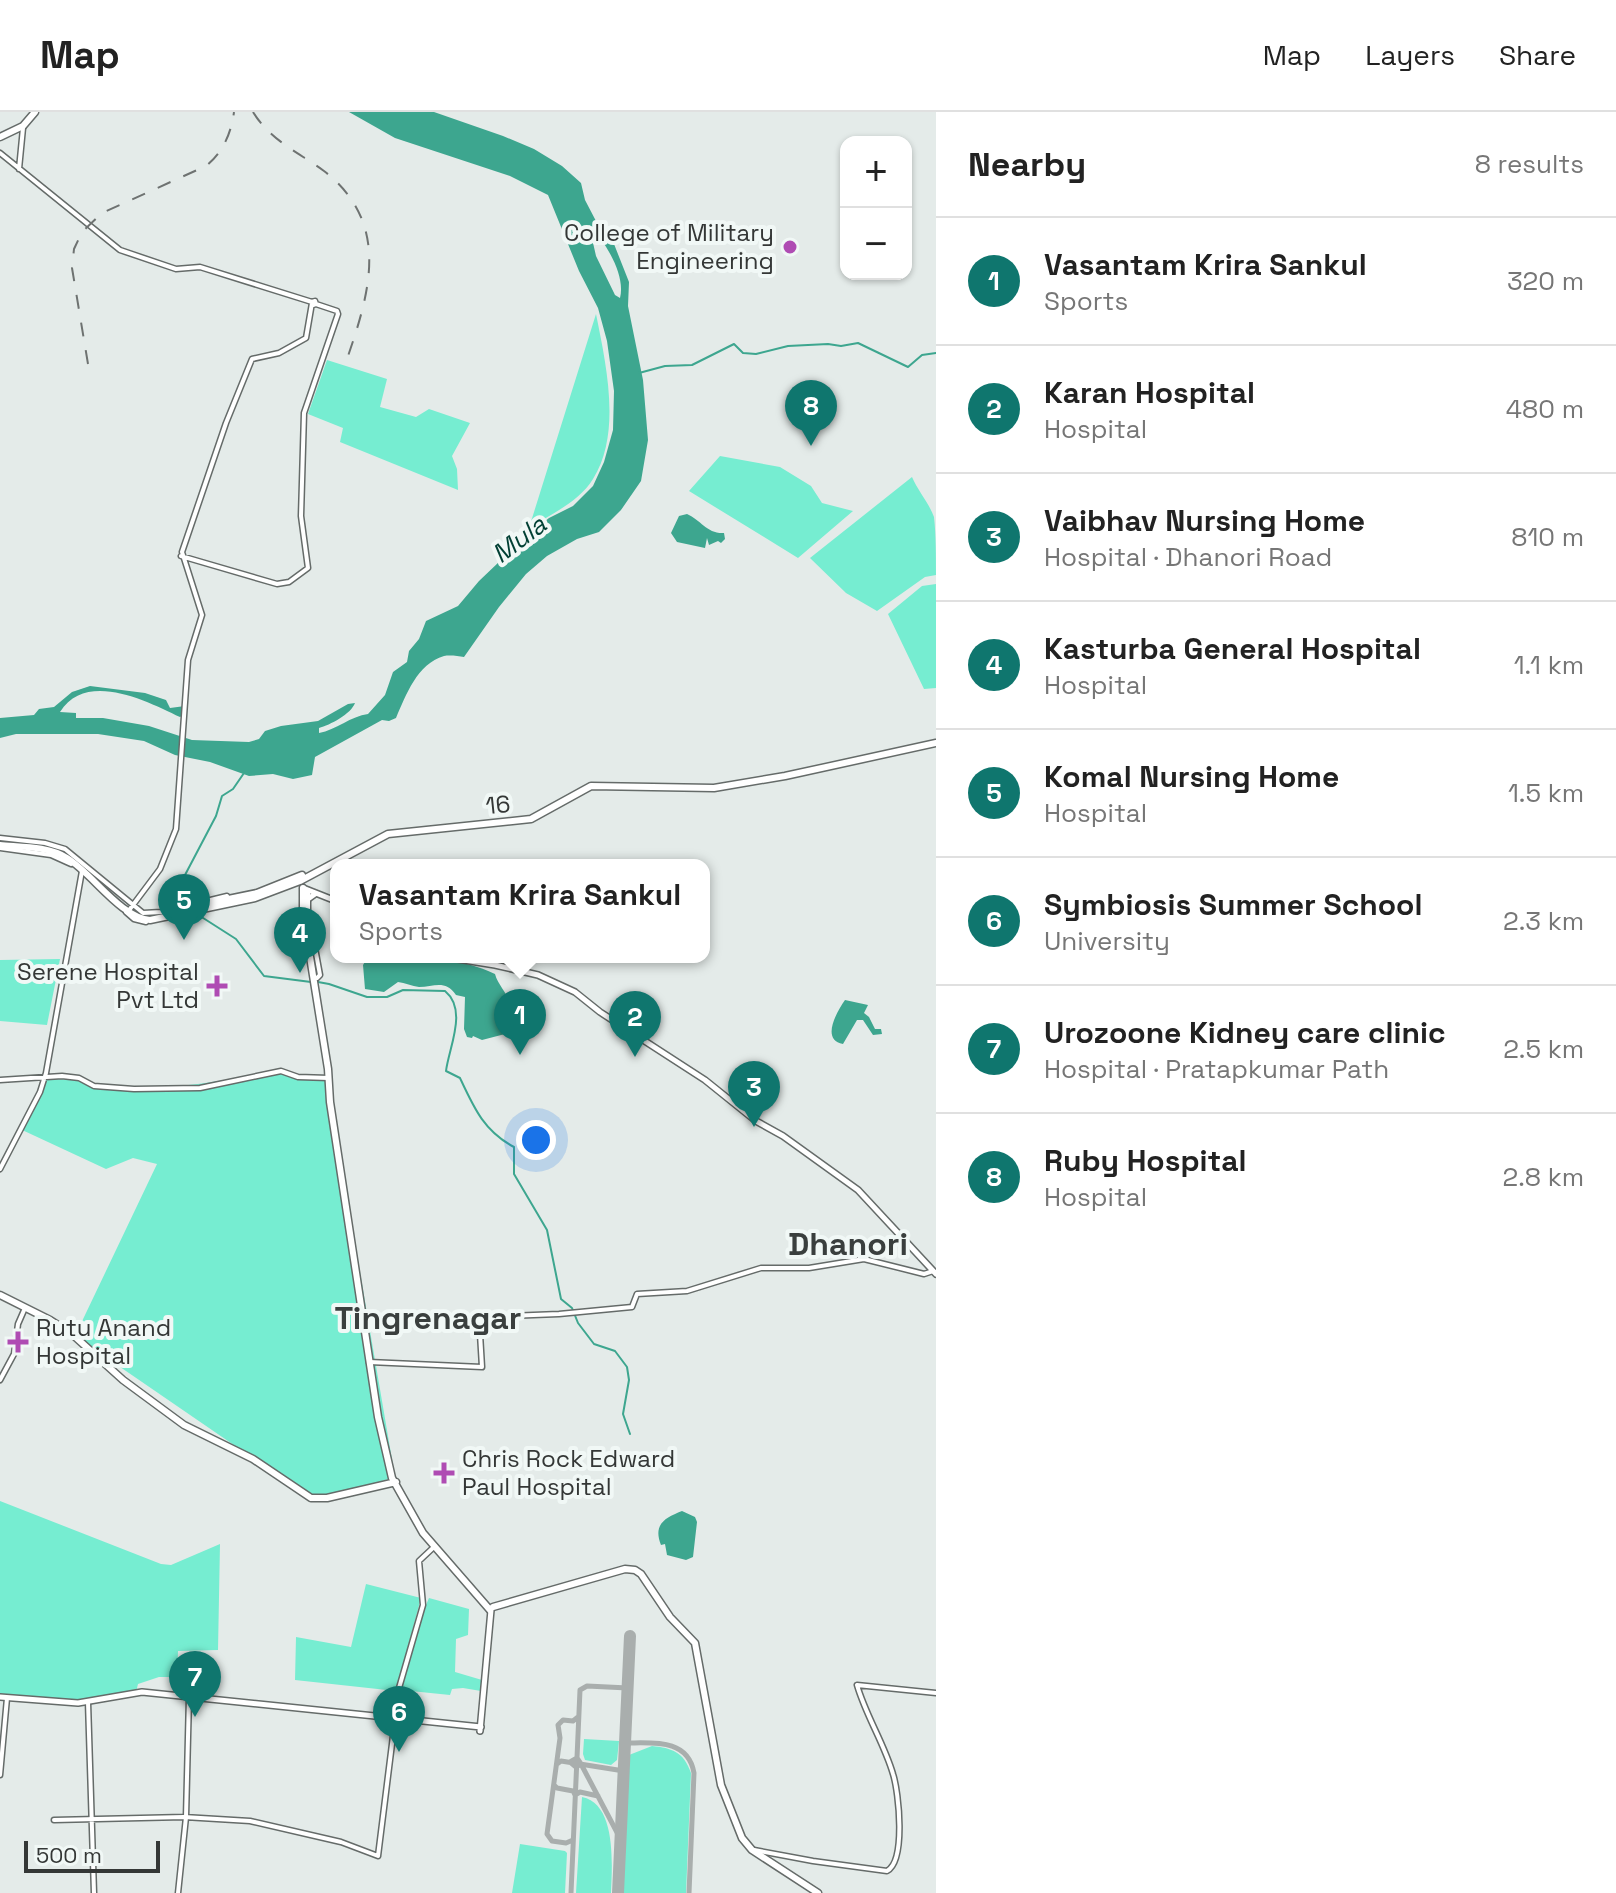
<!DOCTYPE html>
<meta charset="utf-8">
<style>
body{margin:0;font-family:"Space Grotesk",sans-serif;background:#f2f2f2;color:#222}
.controls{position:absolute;right:24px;top:24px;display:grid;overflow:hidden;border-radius:16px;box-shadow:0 2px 6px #0004}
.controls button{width:72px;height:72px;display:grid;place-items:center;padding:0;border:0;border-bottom:2px solid #e0e0e0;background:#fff;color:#222;font:40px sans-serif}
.scale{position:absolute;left:24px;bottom:20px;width:136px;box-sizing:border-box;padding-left:8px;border:4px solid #343736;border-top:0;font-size:22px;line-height:28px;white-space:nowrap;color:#343736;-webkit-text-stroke:6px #f1f8f6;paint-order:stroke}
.you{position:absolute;left:536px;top:1028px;width:28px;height:28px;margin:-20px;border:6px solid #fff;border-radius:50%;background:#1a73e8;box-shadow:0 0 0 12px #1a73e833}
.badge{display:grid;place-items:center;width:52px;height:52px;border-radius:50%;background:#0f766e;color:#fff;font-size:26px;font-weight:700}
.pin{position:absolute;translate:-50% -66px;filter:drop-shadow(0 2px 4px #0008)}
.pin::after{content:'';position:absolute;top:42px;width:28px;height:24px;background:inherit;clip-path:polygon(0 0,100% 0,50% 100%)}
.popup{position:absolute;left:330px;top:747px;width:380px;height:104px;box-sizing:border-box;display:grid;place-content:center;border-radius:16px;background:#fff;filter:drop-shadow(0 2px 6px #0005);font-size:26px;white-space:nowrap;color:#767676}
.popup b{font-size:30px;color:#222}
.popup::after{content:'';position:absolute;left:50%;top:100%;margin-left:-16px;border:16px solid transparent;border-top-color:#fff}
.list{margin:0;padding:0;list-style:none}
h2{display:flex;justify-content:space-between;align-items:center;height:104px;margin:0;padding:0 32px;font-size:34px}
h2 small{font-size:26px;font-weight:400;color:#767676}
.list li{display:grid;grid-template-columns:52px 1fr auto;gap:24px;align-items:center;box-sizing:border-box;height:128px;padding:0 32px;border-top:2px solid #e0e0e0}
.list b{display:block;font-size:30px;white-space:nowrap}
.list p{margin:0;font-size:26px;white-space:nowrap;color:#767676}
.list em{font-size:26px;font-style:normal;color:#767676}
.map{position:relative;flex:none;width:936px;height:1781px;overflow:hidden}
header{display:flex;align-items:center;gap:48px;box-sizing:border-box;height:112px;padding:0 40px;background:#fff;border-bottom:2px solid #e0e0e0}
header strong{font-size:38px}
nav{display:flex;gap:44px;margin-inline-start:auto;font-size:28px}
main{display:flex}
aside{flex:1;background:#fff}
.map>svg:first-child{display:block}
.green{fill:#76edd1}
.water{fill:#3da68f;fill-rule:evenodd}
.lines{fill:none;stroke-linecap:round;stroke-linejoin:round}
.stream{stroke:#3da68f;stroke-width:2}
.taxiway{stroke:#a9aead;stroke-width:5}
.runway{stroke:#a9aead;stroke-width:12}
.tertiary-casing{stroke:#656b69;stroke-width:7}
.secondary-casing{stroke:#656b69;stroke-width:8}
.primary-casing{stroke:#656b69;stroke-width:9}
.tertiary{stroke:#fff;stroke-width:4}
.secondary{stroke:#fff;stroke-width:5}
.primary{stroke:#fff;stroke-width:6}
.rail{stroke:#6e7271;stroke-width:2;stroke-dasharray:14 14;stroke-linecap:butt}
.poi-dot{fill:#af4cb3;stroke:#f1f8f6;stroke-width:3}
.labels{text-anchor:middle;stroke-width:8;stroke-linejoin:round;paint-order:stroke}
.poi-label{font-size:24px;fill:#343736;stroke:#f1f8f6;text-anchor:end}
.street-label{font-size:24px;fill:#343736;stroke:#f1f8f6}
.water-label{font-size:26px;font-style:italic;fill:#003f33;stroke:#f1f8f6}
.district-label{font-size:32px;font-weight:bold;fill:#3a3f3e;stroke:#f1f8f6}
</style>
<header>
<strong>Map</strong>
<nav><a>Map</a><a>Layers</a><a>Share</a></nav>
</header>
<main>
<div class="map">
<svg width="936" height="1781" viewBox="0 0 936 1781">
<rect width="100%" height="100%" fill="#e4ebe9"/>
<path class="green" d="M596 202C606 252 622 321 593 367 579 390 551 402 529 416Z
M327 248 387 267 380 295 416 305 429 297 470 311 452 344 457 357 458 378 340 330 343 316 308 302Z
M720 344 780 355 811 374 822 391 853 399 798 446 689 379Z
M912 365C918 379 929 391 934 405 936 422 936 445 936 463L925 465 877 499 846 481 810 446Z
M936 472V576L924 577 888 502 922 474Z
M60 847 47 913 0 909V848Z
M282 956 293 963 327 967 395 1365 325 1386H311L75 1224 157 1052 133 1046 106 1057 20 1017 45 967 87 968 91 972C160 980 215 972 282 956Z
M0 1389 161 1452 171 1453 220 1432 218 1538 178 1539 177 1565H159L138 1572 136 1580 86 1590 0 1584Z
M366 1472 421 1486 396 1579 295 1568 296 1525 351 1535Z
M429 1486 469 1497 468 1523 456 1527 455 1560 482 1568 481 1579 463 1576 452 1577 450 1583 401 1578 419 1509Z
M584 1627 619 1629 617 1648 611 1653 585 1648 583 1642Z
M652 1634C672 1636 684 1640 691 1661L686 1781H623L629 1643Z
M582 1685C617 1692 612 1754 611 1781H576Z
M520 1732 565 1739 567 1741 565 1781H512Z"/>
<path class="water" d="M349 0H434L503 24 534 37 562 54 581 71 585 88 597 111 614 132 629 170 628 194 643 268 648 328 641 369 621 398 599 420 577 427 547 444 526 462 499 495 464 545C458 544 450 543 444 544 417 552 406 583 396 606L389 609 382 608 315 645 312 663 293 667 273 662 249 664 210 650 175 643 144 629 98 622H16L0 626V606L34 603 39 597 54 595 72 580 90 574 145 581 166 588 170 596 185 594 184 603 180 605C147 589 86 558 60 600L76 601V606H103L149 614 192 628 249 630 259 627 265 619 281 614 318 609 348 592 355 591C351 602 330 613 319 616V621C336 618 351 604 368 602L385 583 393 560 407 550 409 539 419 527 426 509 458 494 479 469 523 427 549 406 573 394 593 374 604 350 613 318 614 279 607 229 598 196 579 159 548 83 510 64 395 26ZM589 113C605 129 626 163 620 186L615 183 596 144Z
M687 402C701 408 707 422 724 421L725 427 721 431 718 429 709 433 707 426 705 436 677 430 671 421 679 404Z
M368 845C412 845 456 843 495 862 498 873 506 879 510 891 505 901 508 912 505 922L482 928 473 924 472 926 467 925 464 917 465 885 456 883C445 867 434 875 419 875 412 874 405 871 398 870L384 880 365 877 363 853Z
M845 888 868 893 864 901 869 905 875 917H881L882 922 873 923 863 908H857L843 932C821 928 836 901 845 888Z
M682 1399 695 1405 697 1410 693 1445 686 1448 667 1443 665 1432 661 1433C653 1413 664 1406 682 1399Z"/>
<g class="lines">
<path class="stream" d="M639 261 665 254 692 253 734 232 743 241 756 242 788 234 828 232 841 234 858 231 908 255 922 243 936 241
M194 791 185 763 216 704 222 684 233 677 244 661
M198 800 200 804 236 827 264 864 311 870
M318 870 329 872 367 885H387L403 878 445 879C468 898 449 935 446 959L460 966C474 996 484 1019 514 1035V1062L547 1118 561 1187 572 1196 578 1211 594 1232 615 1239 627 1255 629 1268 623 1302 630 1322"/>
<path class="taxiway" d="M625 1631C653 1631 688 1626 694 1661L689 1781
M557 1652 561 1649 624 1659
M581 1652 576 1655 570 1650 577 1646 581 1652 621 1728
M554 1673 557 1676 573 1679 575 1683 580 1680 598 1684
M573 1728 566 1731 552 1729 547 1722 560 1626 558 1613 563 1608 573 1609 578 1605
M571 1781 580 1578 587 1574 628 1576"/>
<path class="runway" d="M618 1781 630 1524"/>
<defs>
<path id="tertiary" d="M0 41 120 138 176 157 200 155 312 190
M19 57 23 16
M315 189 316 192 313 193 312 190Z
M181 444 277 472 289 470 308 456 301 404 304 301 338 202 337 199 316 192
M0 726 45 731 65 737 143 801 161 800 227 784
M0 736 51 743 71 752
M308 778V798L320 863 317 866
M126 800 134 807 146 810
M127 801 160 757 176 717 188 548 202 503 182 440 226 311 252 247 279 241 306 226 312 191
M0 968 62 964 79 966 94 974 134 977 200 976 281 959 298 965 329 966
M0 1057 40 980 46 961 82 759
M369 1250 482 1255 479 1205 559 1202 632 1195 637 1182 687 1179 761 1156H809L864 1147 924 1162 933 1159
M0 1268 14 1242 18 1212 25 1196
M88 1590 94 1781
M0 1663 7 1586
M54 1708 184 1705 250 1709 341 1730 378 1744 399 1576 423 1493 419 1449 435 1434
M754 1738 813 1749 887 1759C906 1749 899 1681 893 1662 884 1631 866 1604 857 1573L936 1581
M178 1781 186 1705 189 1585"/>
<path id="secondary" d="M303 776 336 789
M308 787 315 782
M445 845 495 853 538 863 575 880 600 900 705 968 756 1009 783 1024 858 1078 936 1162
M0 1585 78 1591 142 1580 481 1615
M480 1619 491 1498"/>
<path id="primary" d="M0 25 23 14 35 0
M0 733C21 735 48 734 67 746 93 762 120 805 150 808L255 786 300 769 388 722 531 707 591 674 714 676 785 664 936 631
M303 776V801L328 957 330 990 378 1305 392 1366 423 1421 490 1498
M209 791 257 781 302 763
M0 1183 50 1208 72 1222 123 1268 184 1313 253 1347 311 1386H327L396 1370
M493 1495 625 1457 635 1458 641 1462 670 1505 695 1531 721 1673 742 1726 752 1738 818 1781"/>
</defs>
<use href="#tertiary" class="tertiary-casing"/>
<use href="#secondary" class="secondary-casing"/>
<use href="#primary" class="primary-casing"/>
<use href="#tertiary" class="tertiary"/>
<use href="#secondary" class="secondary"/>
<use href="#primary" class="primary"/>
<path class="rail" d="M253 0C271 29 298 40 324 59 391 111 370 180 347 247
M88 252 72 156 74 137 82 120 102 101 206 54C223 40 231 22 234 0"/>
</g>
<g class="poi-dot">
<circle cx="790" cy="135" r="8"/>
<path d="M213 862h8v8h8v8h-8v8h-8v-8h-8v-8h8z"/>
<path d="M14 1218h8v8h8v8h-8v8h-8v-8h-8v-8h8z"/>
<path d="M440 1349h8v8h8v8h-8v8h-8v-8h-8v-8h8z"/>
</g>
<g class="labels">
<g class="poi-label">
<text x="774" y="129">College of Military<tspan x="774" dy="28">Engineering</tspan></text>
<text x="199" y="868">Serene Hospital<tspan x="199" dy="28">Pvt Ltd</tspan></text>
<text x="36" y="1224" text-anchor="start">Rutu Anand<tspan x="36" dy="28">Hospital</tspan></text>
<text x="462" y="1355" text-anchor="start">Chris Rock Edward<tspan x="462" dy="28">Paul Hospital</tspan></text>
</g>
<g class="street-label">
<text transform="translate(498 693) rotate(-6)" y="8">16</text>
</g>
<g class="water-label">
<text transform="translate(519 427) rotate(-37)" y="9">Mula</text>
</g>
<g class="district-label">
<text x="848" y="1143">Dhanori</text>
<text x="428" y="1217">Tingrenagar</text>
</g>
</g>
</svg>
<div class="controls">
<button>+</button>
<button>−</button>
</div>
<div class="scale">500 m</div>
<div class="you"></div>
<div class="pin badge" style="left:520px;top:943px">1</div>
<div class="popup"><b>Vasantam Krira Sankul</b>Sports</div>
<div class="pin badge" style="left:635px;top:945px">2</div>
<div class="pin badge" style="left:754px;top:1015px">3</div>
<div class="pin badge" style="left:300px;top:861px">4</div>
<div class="pin badge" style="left:184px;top:828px">5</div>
<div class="pin badge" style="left:399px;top:1640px">6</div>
<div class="pin badge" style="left:195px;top:1605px">7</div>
<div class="pin badge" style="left:811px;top:334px">8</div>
</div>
<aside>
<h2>Nearby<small>8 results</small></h2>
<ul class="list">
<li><span class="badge">1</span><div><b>Vasantam Krira Sankul</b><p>Sports</p></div><em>320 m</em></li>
<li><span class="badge">2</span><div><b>Karan Hospital</b><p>Hospital</p></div><em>480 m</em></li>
<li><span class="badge">3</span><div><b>Vaibhav Nursing Home</b><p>Hospital · Dhanori Road</p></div><em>810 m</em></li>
<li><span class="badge">4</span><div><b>Kasturba General Hospital</b><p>Hospital</p></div><em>1.1 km</em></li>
<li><span class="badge">5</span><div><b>Komal Nursing Home</b><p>Hospital</p></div><em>1.5 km</em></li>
<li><span class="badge">6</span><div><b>Symbiosis Summer School</b><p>University</p></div><em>2.3 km</em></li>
<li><span class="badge">7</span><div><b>Urozoone Kidney care clinic</b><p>Hospital · Pratapkumar Path</p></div><em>2.5 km</em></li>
<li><span class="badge">8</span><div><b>Ruby Hospital</b><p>Hospital</p></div><em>2.8 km</em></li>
</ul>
</aside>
</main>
